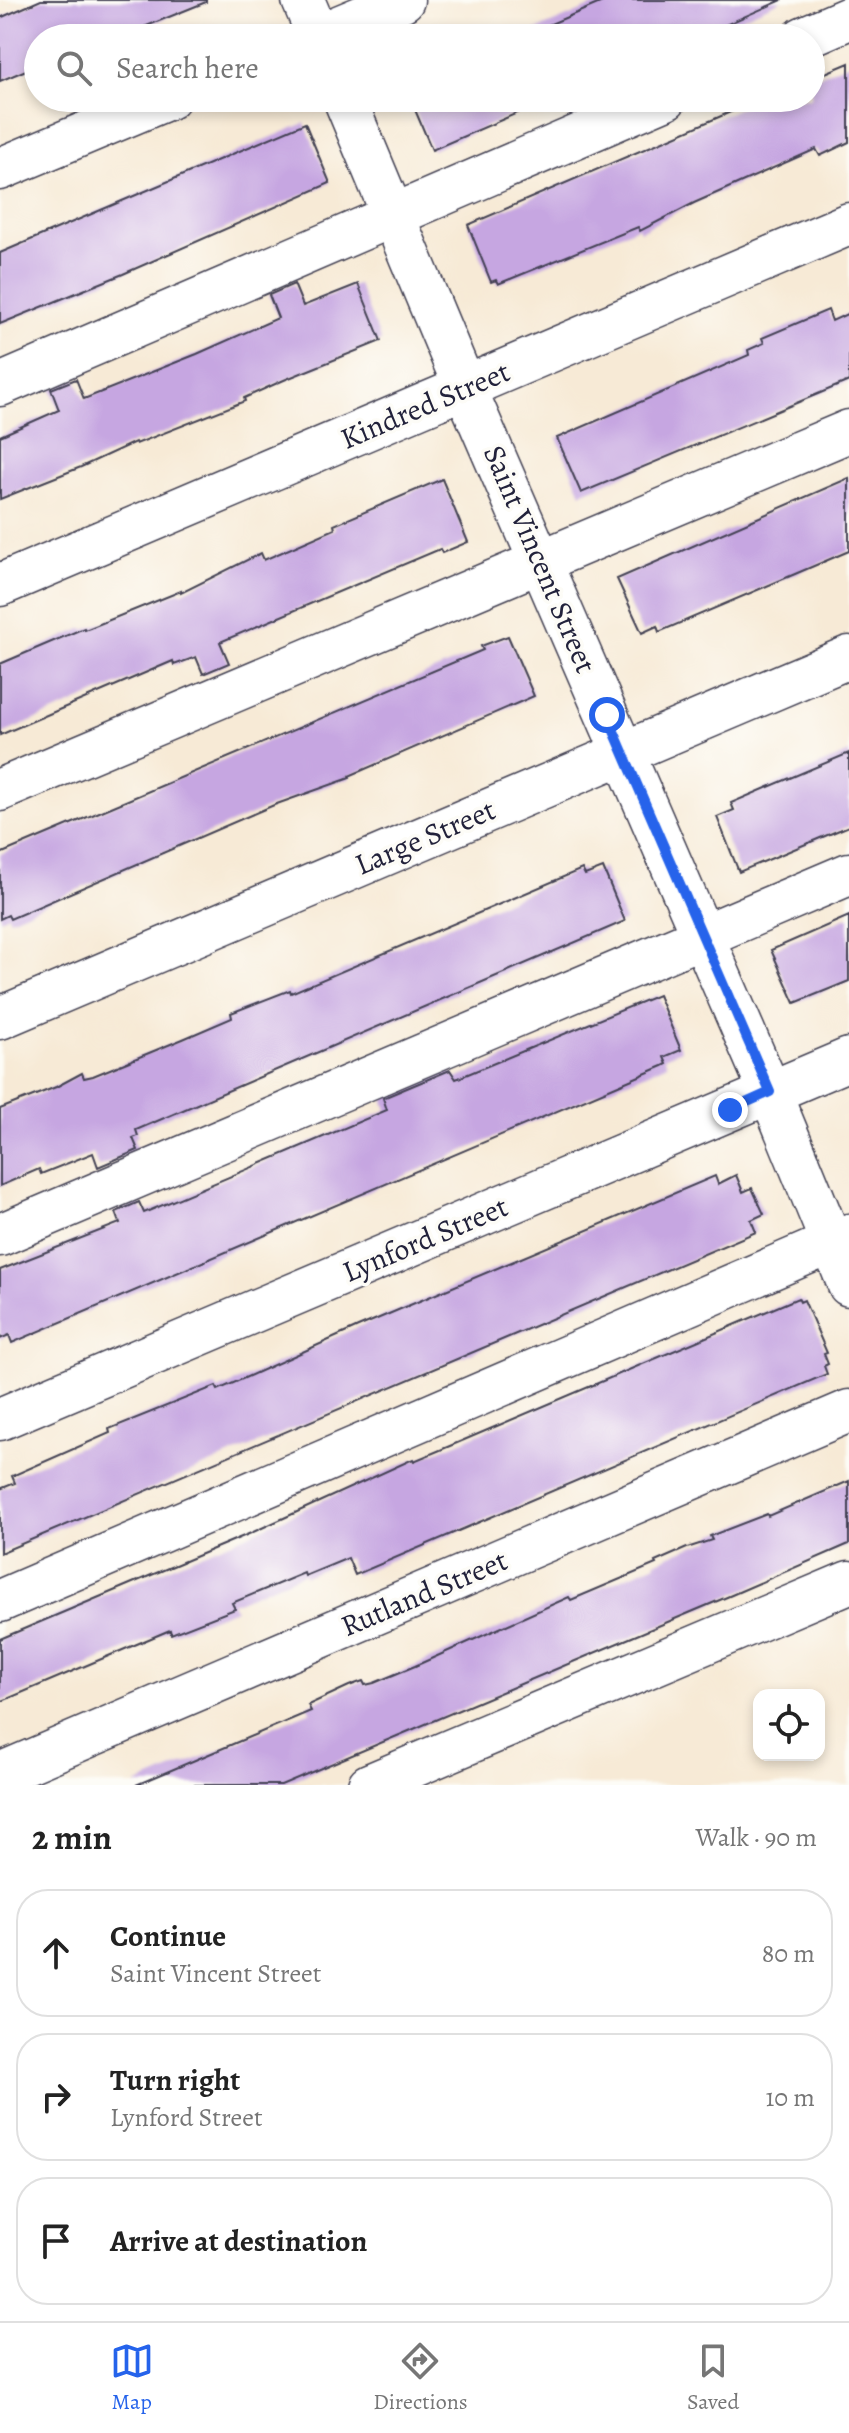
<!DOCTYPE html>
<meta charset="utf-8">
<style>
body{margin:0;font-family:Alegreya,serif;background:#f6f6f6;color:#222}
.controls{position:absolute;right:24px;bottom:24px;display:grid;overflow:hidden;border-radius:16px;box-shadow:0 4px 12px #0003}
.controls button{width:72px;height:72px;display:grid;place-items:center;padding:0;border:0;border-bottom:2px solid #e0e0e0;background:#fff;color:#222;font:40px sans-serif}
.stop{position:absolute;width:24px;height:24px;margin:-18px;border:6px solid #2563eb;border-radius:50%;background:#fff}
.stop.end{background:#2563eb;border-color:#fff;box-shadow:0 2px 8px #0008}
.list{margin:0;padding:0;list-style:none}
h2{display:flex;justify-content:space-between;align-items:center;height:104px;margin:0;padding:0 32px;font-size:34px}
h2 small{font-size:26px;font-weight:400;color:#767676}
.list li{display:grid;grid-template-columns:52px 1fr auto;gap:24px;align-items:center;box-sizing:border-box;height:128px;margin:0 16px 16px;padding:0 16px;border:2px solid #e0e0e0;border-radius:32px}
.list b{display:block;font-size:30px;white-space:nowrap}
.list p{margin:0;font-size:26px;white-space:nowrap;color:#767676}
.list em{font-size:26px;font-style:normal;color:#767676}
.icon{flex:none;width:44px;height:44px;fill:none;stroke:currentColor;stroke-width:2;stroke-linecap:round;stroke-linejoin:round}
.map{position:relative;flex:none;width:849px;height:1785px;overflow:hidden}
.search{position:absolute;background:#fff;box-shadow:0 4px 12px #0003;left:24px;right:24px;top:24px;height:88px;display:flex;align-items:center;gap:20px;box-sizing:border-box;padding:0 28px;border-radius:44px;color:#767676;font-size:30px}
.sheet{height:536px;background:#fff}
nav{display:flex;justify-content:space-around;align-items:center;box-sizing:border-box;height:112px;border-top:2px solid #e0e0e0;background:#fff;font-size:22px;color:#767676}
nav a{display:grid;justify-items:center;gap:4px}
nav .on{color:#2563eb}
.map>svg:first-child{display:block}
.building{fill:#c6a6e1}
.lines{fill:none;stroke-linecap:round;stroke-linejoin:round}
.minor-casing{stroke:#424052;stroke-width:45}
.minor{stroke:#fff;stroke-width:42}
.route{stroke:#2563eb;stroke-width:10}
.labels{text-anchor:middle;stroke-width:7;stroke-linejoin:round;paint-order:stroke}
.street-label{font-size:30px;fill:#22223b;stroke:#fdfcf7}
</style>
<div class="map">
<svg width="849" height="1785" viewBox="0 0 849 1785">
<rect width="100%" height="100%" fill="#fdfcf7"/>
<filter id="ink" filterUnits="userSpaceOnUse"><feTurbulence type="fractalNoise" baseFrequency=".0125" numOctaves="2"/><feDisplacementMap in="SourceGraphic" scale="16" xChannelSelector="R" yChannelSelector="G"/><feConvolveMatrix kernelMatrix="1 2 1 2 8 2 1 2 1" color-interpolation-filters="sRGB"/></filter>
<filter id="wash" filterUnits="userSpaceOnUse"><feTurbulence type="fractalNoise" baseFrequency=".006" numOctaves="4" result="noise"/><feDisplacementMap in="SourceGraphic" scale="32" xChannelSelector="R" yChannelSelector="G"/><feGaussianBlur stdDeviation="1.8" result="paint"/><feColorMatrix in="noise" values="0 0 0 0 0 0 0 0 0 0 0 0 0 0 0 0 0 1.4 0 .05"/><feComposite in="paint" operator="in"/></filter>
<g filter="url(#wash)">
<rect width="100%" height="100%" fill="#f7ead6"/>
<g id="blocks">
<path class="building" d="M41 0H206V2L117 38H38V65L0 81V18Z
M607 0H782L696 38H518Z
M849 63V142L820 156 816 149 694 203 640 231 638 227 498 284 496 280 491 282 468 225 763 98H811V79Z
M410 98H552L432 150Z
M305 123 330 183 123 274 0 324V253Z
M294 284 303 306 358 284 381 341 284 380 244 398 245 401 136 444 135 442 81 467 0 499V436L59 410 51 389 76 379 84 399 197 354 278 318 269 295Z
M828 310 832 321 849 313V381L581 493 557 438 749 355 748 350 764 343 762 338Z
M849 478V551L659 632 657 626 642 633 617 579Z
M442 479 468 542 442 553 440 549 220 642 229 663 203 674 196 657 174 665 173 661 0 735V664L84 628 85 630 181 591V593L261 553 264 560 335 529 334 525Z
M508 636 534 696 349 776 350 778 274 805 10 919 8 915 0 919V854L483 650 481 646Z
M849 753V826L739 872 717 817 734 810 731 803Z
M603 868 625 921 136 1130 138 1136 133 1138 138 1150 98 1167 93 1153 41 1174 39 1169 0 1186V1109L56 1087 82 1073 84 1078 93 1076 183 1039 232 1018 231 1013 290 990 291 993 582 869 585 875Z
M849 916V981L795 1003 771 950Z
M658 995 681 1050 664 1057 667 1064 663 1066 12 1343 9 1335 0 1339V1270L120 1223 116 1212 139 1202 144 1213 387 1110 383 1098 450 1070 456 1079Z
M736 1175 743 1192 752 1188 764 1214 751 1220 756 1232 0 1553V1489L15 1483 12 1476 110 1433 109 1429 216 1386 218 1390 358 1327 715 1176 718 1184Z
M798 1298 800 1302 804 1300 827 1353 824 1354 828 1364 824 1366 827 1374 355 1575 348 1558 305 1576 304 1573 232 1603 235 1609 171 1634 170 1630 0 1702V1639L251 1533 413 1459 414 1461 457 1443Z
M849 1481V1544L734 1594 281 1785H136L311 1711 308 1705 349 1686 363 1681 365 1685 374 1683 415 1666 569 1597 571 1600 656 1564 655 1562 687 1548 712 1540 710 1536 767 1514 768 1516Z"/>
</g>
</g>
<g filter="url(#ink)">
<use href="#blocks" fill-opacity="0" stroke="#424052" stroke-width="2"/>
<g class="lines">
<defs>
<path id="minor" d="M303 0 319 38
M312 38 403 0
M803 38 849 18
M344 98 465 388 770 1092 849 1285
M0 169 169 98
M0 385 666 98
M0 585 849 224
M0 790 849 431
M0 1018 849 657
M0 1235 849 874
M0 1419 849 1059
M0 1601 849 1235
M0 1774 849 1411
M369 1785 849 1582"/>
</defs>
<use href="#minor" class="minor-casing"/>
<use href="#minor" class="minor"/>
</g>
</g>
<g class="lines" filter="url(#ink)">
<path class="route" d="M607 715 770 1092 730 1110"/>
</g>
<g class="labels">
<g class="street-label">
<text transform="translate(425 405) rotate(-23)" y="10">Kindred Street</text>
<text transform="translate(540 559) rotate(67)" y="10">Saint Vincent Street</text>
<text transform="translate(425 837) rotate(-23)" y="10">Large Street</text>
<text transform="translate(425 1239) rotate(-23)" y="10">Lynford Street</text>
<text transform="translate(424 1593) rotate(-23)" y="10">Rutland Street</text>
</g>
</g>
</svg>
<div class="controls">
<button><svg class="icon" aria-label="locate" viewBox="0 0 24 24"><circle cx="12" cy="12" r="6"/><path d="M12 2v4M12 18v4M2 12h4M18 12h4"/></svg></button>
</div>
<div class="stop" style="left:607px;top:715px"></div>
<div class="stop end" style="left:730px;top:1110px"></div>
<div class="search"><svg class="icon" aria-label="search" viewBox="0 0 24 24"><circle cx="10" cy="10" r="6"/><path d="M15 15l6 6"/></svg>Search here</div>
</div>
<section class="sheet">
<h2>2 min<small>Walk · 90 m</small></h2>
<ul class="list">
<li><svg class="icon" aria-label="ahead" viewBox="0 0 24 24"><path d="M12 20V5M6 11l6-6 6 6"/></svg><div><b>Continue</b><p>Saint Vincent Street</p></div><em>80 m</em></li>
<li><svg class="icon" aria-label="right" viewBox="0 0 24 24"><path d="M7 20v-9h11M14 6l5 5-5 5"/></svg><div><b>Turn right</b><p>Lynford Street</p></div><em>10 m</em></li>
<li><svg class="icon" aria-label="arrive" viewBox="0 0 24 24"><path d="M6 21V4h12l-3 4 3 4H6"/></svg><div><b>Arrive at destination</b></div></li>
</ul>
</section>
<nav>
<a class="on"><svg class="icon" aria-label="map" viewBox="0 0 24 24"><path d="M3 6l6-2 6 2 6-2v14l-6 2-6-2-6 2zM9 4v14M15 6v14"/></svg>Map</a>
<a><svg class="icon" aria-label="directions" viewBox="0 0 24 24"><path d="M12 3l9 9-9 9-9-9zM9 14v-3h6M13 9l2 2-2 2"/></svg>Directions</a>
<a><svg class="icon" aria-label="saved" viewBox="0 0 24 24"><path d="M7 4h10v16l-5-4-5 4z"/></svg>Saved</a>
</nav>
